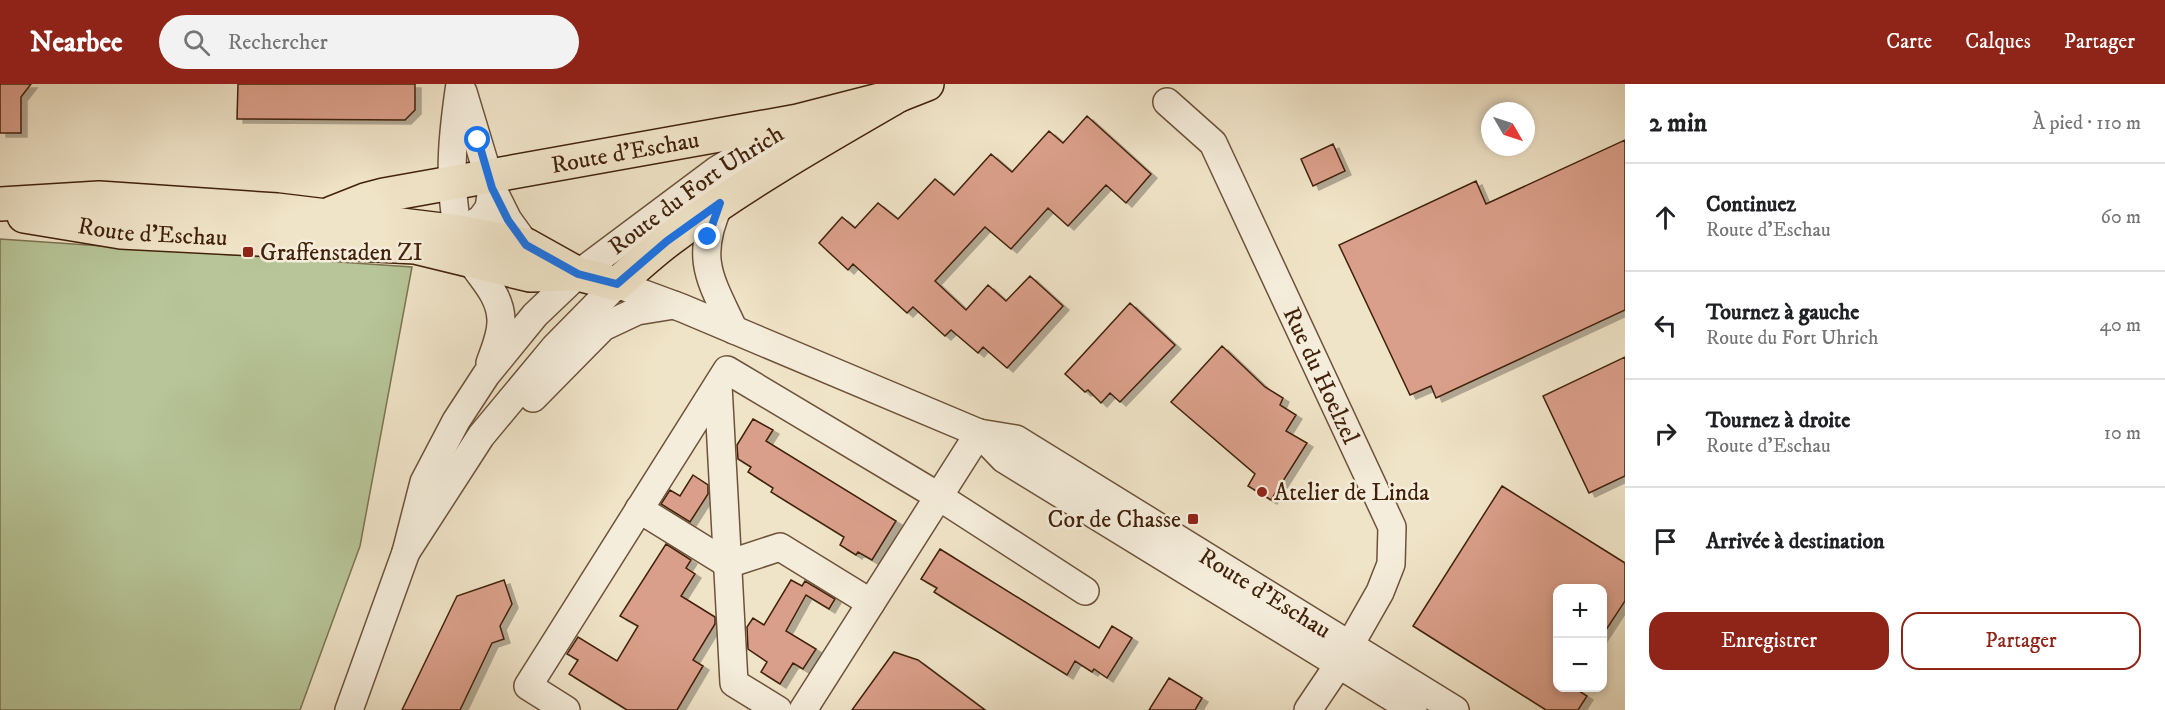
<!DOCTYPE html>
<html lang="fr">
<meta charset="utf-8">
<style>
body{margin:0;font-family:"IM FELL DW Pica",serif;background:#f2f2f2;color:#202124}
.controls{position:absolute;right:18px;bottom:18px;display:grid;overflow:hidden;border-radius:12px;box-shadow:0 3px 9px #0003}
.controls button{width:54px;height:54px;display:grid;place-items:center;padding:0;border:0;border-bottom:2px solid #e0e0e0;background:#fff;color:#202124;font:30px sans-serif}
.compass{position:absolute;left:1481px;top:18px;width:54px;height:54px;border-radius:50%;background:#fff;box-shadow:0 3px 9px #0003;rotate:129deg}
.stop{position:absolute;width:18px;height:18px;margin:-14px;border:4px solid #1a73e8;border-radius:50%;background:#fff}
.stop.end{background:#1a73e8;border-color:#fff;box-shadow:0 2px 6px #0008}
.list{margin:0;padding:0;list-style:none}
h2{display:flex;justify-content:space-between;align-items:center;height:78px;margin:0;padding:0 24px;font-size:26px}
h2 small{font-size:20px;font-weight:400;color:#757577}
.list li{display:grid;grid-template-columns:39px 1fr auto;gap:18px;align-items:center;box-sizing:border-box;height:108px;padding:0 24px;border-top:2px solid #e0e0e0}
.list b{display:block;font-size:22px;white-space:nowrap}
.list p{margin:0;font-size:20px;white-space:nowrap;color:#757577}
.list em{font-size:20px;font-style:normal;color:#757577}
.actions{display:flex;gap:12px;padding:18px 24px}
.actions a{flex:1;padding:14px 0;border:2px solid #8f2418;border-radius:18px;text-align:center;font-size:21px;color:#8f2418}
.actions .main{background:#8f2418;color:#fff}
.icon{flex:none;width:33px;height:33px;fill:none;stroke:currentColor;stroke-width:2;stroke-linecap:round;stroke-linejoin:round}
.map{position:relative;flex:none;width:1625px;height:626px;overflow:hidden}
header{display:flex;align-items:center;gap:36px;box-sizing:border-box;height:84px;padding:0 30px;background:#8f2418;color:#fff}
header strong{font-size:28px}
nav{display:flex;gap:33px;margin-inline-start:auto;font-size:21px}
.search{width:420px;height:54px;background:#f2f2f2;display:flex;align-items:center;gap:15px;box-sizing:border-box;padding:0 21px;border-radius:33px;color:#757577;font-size:22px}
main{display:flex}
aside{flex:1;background:#fff}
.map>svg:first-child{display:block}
.green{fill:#b7c598;stroke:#7c7351;stroke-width:1.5}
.building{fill:#da9f8a;stroke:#41210a;stroke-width:1.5;filter:url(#shadow)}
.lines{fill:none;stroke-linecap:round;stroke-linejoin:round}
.minor-casing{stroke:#6d523a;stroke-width:30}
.major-casing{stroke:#41210a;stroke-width:36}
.minor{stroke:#f5eddb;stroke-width:27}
.major{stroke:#f0e4c8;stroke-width:33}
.route{stroke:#1a73e8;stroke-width:8}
.poi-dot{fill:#8f2418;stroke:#f5eddb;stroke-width:2}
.labels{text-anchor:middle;stroke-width:5;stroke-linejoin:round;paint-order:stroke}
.street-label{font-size:24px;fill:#41210a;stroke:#f5eddb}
.poi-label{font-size:24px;fill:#41210a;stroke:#f5eddb;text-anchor:start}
</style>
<header>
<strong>Nearbee</strong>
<div class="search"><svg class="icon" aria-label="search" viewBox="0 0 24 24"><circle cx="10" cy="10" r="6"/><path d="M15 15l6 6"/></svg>Rechercher</div>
<nav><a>Carte</a><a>Calques</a><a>Partager</a></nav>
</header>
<main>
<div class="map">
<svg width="1625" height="626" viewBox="0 0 1625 626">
<defs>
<filter id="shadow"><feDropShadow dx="6" dy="4" stdDeviation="0" flood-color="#0004"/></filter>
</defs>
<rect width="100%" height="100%" fill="#f0e4c8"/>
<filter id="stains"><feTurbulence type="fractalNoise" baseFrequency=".00333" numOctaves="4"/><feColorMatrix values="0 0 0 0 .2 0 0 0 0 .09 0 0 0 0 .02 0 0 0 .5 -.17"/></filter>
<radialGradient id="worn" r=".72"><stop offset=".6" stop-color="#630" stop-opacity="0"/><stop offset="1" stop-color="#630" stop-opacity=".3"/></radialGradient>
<path class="green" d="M0 155 412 183 360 462 300 626H0Z"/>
<path class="building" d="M0 0H31L21 13V49H0Z
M238 0H415V26L405 36 237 35Z
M1087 32 1151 90 1126 119 1106 101 1068 142 1048 124 1011 165 985 143 935 197 966 226 988 201 1006 217 1030 192 1063 222 1007 284 983 263 978 269 951 246 945 252 913 223 907 229 853 180 848 186 819 159 842 133 855 144 878 119 898 135 935 95 954 111 991 70 1012 88 1049 47 1063 59Z
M1625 56V226L1436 314 1431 302 1410 311 1339 161 1476 97 1486 120Z
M1333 60 1345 87 1313 102 1301 75Z
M1130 219 1175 261 1120 318 1110 309 1101 319 1088 306 1085 308 1065 290Z
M1222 262 1265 303 1283 314 1280 321 1296 331 1286 347 1307 359 1271 416 1248 402 1255 390 1171 318Z
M1625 273V392L1589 409 1543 312Z
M753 335 773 346 766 357 896 437 872 476 858 468 856 471 840 461 844 453 771 408 773 404 748 388 751 383 738 375 737 361Z
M693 391 708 401V410L690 438 661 420 670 406 680 412Z
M1502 402 1625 479V517L1602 552V504H1557V603H1573L1587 612 1578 626H1546L1413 542Z
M666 460 691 476 686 484 695 490 681 512 715 533V540L693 576 703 582 677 626H627L569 590 578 576 567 570 578 553 617 577 638 542 620 532Z
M940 465 1099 564 1112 542 1132 554 1107 594 1094 585 1092 588 1075 577 1067 591 934 508 937 504 921 495Z
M504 496 512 520 500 542 504 555 492 559 460 626H402L457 512Z
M791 496 802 502 805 497 835 515 829 525 806 511 786 547 816 565 803 585 793 579 780 600 761 588 767 578 748 565 747 543 753 534 764 541Z
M894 568 918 576 985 626H852Z
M1169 594 1202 614 1195 626H1149Z"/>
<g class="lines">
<defs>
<g id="minor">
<path d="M460 0C453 47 448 93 457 141 460 153 466 169 472 179 484 197 500 212 501 235 502 250 495 265 490 279"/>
<path d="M463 8 492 104 508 136 526 161"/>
<path id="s1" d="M1167 18 1213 59 1392 443 1391 480 1380 508 1339 580 1308 626"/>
<path d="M720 119C694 174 710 195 734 246"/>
<path d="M448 155 481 135 489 124 492 104"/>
<path d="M718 301 734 599 778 626"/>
<path d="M533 314 603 243 637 227 674 221"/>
<path d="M979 349 1004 375 1413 626"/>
<path d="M639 425 728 480 780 463 871 519"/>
<path id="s2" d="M406 468 481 352 555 263 617 200 682 224 979 349 1016 355 1455 626"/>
<path id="s3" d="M349 626 406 468 424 398 456 337 486 291 535 231 578 190 717 86 791 41"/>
<path d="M566 626 528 602 727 286 938 412 1085 507"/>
<path d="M803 626 979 349"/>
</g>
<g id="major">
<path d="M0 120 99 114 277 126 459 148 526 161 578 190 617 200C634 185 651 169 670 155 742 101 821 56 899 11"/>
<path id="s4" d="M332 129 365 116 384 111 798 37 899 11 927 0"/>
<path id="s5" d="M24 132 121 148 415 163 530 191 577 190"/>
</g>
</defs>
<use href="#minor" class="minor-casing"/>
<use href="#major" class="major-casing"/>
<use href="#minor" class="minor"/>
<use href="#major" class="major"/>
</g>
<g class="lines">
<path class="route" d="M478 56 492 104 508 136 526 161 578 190 617 200 667 157 720 119 708 153"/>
</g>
<g class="poi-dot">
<rect x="242" y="162" width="12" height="12" rx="3"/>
<circle cx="1262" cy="408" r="6"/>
<rect x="1187" y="429" width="12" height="12" rx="3"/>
</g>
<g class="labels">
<g class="street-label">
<text dy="8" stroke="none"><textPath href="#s4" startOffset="300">Route d'Eschau</textPath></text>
<text dy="8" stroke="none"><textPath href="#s3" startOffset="646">Route du Fort Uhrich</textPath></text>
<text dy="8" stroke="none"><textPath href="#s5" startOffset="130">Route d'Eschau</textPath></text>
<text dy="8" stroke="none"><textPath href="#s1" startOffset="318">Rue du Hoelzel</textPath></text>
<text dy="8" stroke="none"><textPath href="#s2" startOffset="1064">Route d'Eschau</textPath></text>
</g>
<g class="poi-label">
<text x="260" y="176">Graffenstaden ZI</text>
<text x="1274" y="416">Atelier de Linda</text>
<text x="1181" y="443" text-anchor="end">Cor de Chasse</text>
</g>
</g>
<rect width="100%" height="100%" filter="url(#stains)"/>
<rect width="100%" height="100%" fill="url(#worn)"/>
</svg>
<div class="controls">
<button>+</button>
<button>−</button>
</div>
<svg class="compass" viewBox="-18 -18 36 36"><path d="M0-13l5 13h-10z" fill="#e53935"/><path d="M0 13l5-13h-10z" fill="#757577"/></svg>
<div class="stop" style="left:478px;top:56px"></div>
<div class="stop end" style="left:708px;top:153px"></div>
</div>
<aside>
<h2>2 min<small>À pied · 110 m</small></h2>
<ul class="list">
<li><svg class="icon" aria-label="ahead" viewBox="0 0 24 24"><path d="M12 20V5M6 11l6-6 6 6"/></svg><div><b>Continuez</b><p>Route d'Eschau</p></div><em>60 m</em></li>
<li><svg class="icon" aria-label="left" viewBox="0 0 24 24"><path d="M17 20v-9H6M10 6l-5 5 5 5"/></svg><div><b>Tournez à gauche</b><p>Route du Fort Uhrich</p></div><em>40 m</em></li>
<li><svg class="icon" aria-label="right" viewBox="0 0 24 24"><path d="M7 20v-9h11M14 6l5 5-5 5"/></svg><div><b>Tournez à droite</b><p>Route d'Eschau</p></div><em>10 m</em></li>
<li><svg class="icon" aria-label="arrive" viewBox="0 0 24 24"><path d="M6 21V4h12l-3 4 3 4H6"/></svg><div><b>Arrivée à destination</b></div></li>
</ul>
<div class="actions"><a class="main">Enregistrer</a><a>Partager</a></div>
</aside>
</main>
